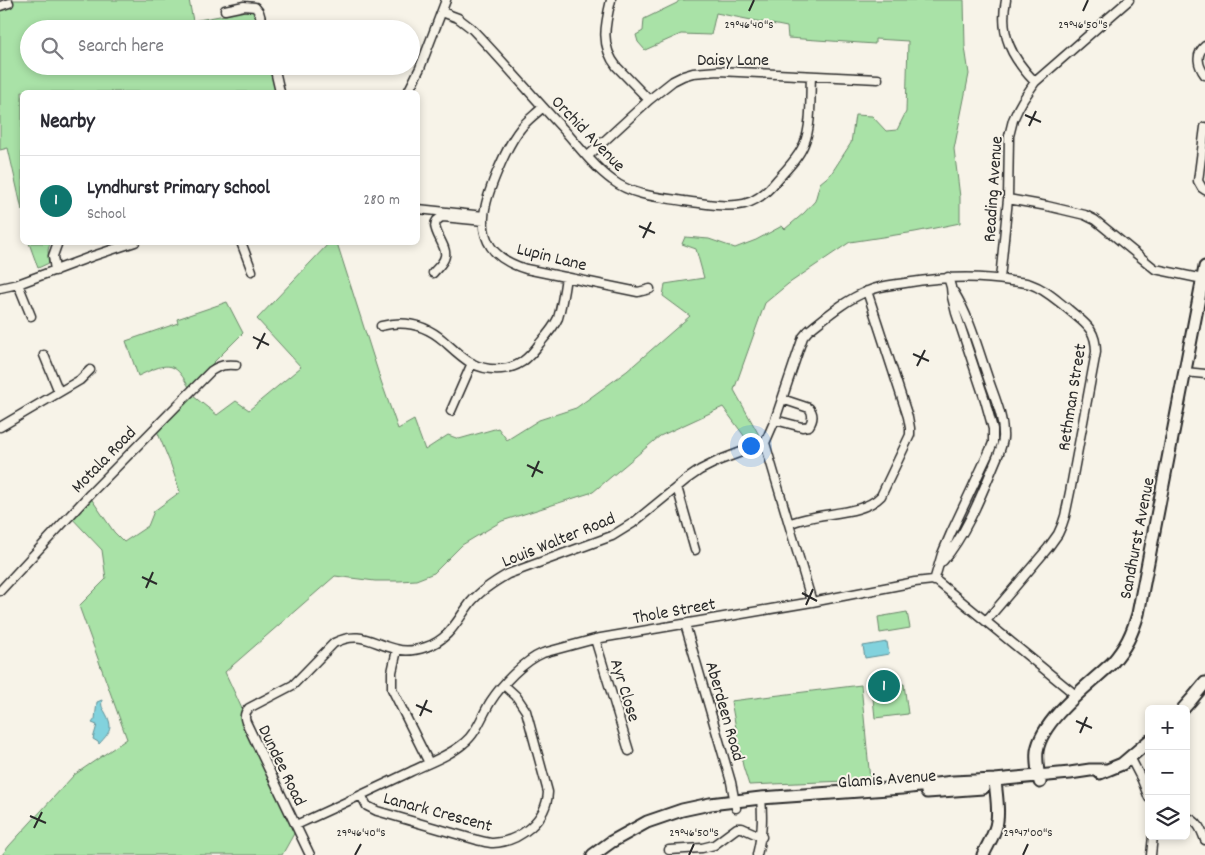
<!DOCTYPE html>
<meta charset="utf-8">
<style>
body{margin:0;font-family:Dekko,sans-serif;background:#f7f7f7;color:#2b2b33}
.controls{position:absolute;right:15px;bottom:15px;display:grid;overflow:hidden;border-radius:8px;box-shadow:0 2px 8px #0003}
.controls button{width:45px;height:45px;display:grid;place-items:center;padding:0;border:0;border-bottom:1px solid #e1e1e2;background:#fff;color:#2b2b33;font:25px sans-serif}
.you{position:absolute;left:750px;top:445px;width:18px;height:18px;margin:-12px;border:4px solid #fff;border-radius:50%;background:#1a73e8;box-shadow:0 0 0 8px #1a73e833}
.badge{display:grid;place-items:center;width:32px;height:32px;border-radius:50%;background:#0f766e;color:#fff;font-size:16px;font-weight:700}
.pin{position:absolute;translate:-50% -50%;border:2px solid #fff;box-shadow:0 1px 5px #0006}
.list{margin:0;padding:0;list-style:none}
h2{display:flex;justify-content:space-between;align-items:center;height:65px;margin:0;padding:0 20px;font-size:21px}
h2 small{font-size:16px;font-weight:400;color:#7c7c81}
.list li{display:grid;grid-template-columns:32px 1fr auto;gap:15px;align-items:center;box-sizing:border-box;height:90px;padding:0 20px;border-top:1px solid #e1e1e2}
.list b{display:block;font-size:19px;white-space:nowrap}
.list p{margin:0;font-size:16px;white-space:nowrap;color:#7c7c81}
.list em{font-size:16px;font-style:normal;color:#7c7c81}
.icon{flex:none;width:28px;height:28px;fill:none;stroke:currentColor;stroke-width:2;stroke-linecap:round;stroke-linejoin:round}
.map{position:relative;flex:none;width:1205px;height:855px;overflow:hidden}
.search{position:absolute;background:#fff;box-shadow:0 2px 8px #0003;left:20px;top:20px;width:400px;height:55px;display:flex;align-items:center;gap:12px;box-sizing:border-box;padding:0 18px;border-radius:28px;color:#7c7c81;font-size:19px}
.panel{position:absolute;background:#fff;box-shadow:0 2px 8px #0003;left:20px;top:90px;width:400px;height:155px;border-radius:8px}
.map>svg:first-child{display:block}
.green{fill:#a9e2a7;stroke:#6a8669}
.water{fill:#82d2dd;stroke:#5f8f96}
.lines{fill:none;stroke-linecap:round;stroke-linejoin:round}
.street-casing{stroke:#2b2b2b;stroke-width:11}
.secondary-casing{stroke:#2b2b2b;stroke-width:15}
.street{stroke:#f7f3e8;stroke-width:8}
.secondary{stroke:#f7f3e8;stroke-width:11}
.ticks{fill:none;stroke:#2b2b2b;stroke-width:2}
.labels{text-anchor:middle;stroke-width:4;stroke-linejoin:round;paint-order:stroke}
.street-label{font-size:18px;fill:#2b2b2b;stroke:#f7f3e8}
.ticks-label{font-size:12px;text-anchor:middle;fill:#2b2b2b;stroke:#f7f3e8;stroke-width:4;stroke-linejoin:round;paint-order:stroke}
</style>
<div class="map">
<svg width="1205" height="855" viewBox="0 0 1205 855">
<rect width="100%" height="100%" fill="#f7f3e8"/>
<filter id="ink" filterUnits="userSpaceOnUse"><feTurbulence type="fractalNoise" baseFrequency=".02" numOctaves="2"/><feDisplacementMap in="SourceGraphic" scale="10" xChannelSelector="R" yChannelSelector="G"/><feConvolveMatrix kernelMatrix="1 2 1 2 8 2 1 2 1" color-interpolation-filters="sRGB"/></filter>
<g filter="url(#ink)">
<path class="green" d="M8 0H189L193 21 225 15 258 6 265 29H29V66H275L281 92H22V210L8 148 0 150V3Z
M679 0H964L965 47 969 74 954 149 960 197V223L915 232 850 242 788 284 765 303 734 390 759 435 765 444 753 448 723 407 660 436 593 492 502 521 462 545 434 573 416 580 399 581H375L335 576 225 672 243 711 296 830 282 855H2L9 846 74 775 127 739 79 606 106 579 102 550 69 515 88 494 114 532 124 542 148 526 154 511 180 492 171 465 155 426 188 392 217 415 236 401 249 410 301 367 257 319 329 243H337L381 381 398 429 414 420 425 450 448 435 459 439 498 428 507 440 539 420 576 408 627 371 690 316 663 296 665 284 704 278 696 249 682 244 685 237 709 239 735 248 756 240 782 226 785 229 804 213 815 201 820 183 831 174 851 143 855 115 872 116 886 131 897 130 906 112 908 41 875 39V44L788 38 787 27 716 13 711 35 681 34 645 50 638 42 636 35 643 31 644 19 677 3Z
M29 243H50L48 250 49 263 38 268Z
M227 302 243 333 189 387C185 381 181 372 174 368 164 362 148 372 138 376L126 341 178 323 177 319Z
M907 612 910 628 880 633 878 617Z
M904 684 908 714 875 718 872 688Z
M861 685 870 780 749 785 743 766 731 701Z"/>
<path class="water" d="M887 642 889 654 865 658 863 646Z
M102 700C101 706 102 707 105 712 114 728 110 732 99 744L98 742 93 739 97 725 92 723 95 719 97 702Z"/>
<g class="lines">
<defs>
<path id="street" d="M611 0C605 25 600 46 617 67L649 100
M1006 0C999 35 1012 58 1035 82
M0 6 9 3
M225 10 244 6 255 7 259 12 264 29
M442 12 458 18 471 28C503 61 533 97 565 131 580 148 594 167 612 180 633 196 659 197 684 201 703 203 725 208 744 204 758 201 769 190 777 180 787 169 799 157 804 144 812 126 810 96 811 76
M1205 46C1195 54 1198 66 1205 75
M274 66 280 92
M408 92 420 68 446 0
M543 107C536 114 527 120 521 128 507 145 485 195 484 217 483 227 485 238 491 247 499 259 513 265 526 269L638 292 650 289
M1205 127 1198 181 1202 188 1205 190
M588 156 649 100 673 81 683 76 693 73 718 71 878 79
M1008 199 1047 206 1085 215 1095 220 1155 269 1203 279
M418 209 484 216
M241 242 252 271
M55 271 53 256 58 242
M433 273C437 268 444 263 445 256 448 244 423 223 443 217L484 221
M1000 279 1008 199 1009 136 1013 120 1018 109 1023 100 1035 82 1129 0
M18 284 31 316
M0 288 18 284 93 256 135 242
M381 326C404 320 426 325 444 341 453 349 461 357 471 363 486 371 507 372 522 362 529 357 535 350 540 343 547 335 554 327 558 318 562 305 564 291 566 277
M44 355 59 392
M1185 372 1205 374
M451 411 472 363
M775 420 802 427 809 426C813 420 814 414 809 408L782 399
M0 427 80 380 90 370
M677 487 695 550
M789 524C816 511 861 517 881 496L910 435V428L908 417 867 291
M943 561C968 532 984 488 999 453 1001 446 1004 441 1003 434 1003 415 994 396 988 378 978 349 970 318 954 292
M934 581 942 554 951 533 990 450 993 443V429L985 400 956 313 952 297 951 287 948 277
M0 591 90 494 211 371C220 365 226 364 236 365
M812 602 765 443 775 420 803 337 808 331C826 317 845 300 868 291 879 286 892 285 905 283 940 277 976 275 1011 281 1018 282 1024 282 1030 284 1045 289 1056 300 1068 309 1084 323 1096 328 1096 352L1070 492 1065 516 1062 525 1058 534 1048 548 986 621
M685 624 731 782 736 808
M595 639 629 751
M397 650 392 672V689L429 763
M1130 757 1142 780 1149 798
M361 795 367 806 377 811 477 840C482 841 488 843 493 843 519 842 547 820 548 792L526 711 516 696 504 685
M1186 817C1198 821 1201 829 1205 840
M296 825C334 808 372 790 410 772 428 763 449 756 464 743 477 733 482 715 491 701 502 684 524 661 543 653L595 639 812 602 915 582 933 580 938 582 1072 692 1076 696
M669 850 702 848 714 845 737 828H742L762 837
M310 855 246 722C244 717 245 712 249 708L293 685 334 643C360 630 371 643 396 649 405 652 417 650 426 647 450 639 457 620 471 602 481 590 494 582 508 574L612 536 633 523 687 479 700 470 720 460 765 443
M757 855C762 834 763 820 761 798
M1151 855 1153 836"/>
<path id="secondary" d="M1183 709 1191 700 1205 683
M1100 773 1122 764 1149 741
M1040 782C1038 773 1036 761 1037 751 1042 719 1089 685 1112 663 1126 647 1132 634 1138 614L1205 267
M927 792 983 788
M593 855 611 842 647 822 682 810 710 804 761 798 902 788 953 782 995 780 1070 773 1090 770H1105
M983 855C988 844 996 833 997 821 999 808 996 794 995 780"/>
</defs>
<use href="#street" class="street-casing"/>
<use href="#secondary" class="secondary-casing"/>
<use href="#street" class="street"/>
<use href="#secondary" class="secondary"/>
</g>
</g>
<path class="ticks" d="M749 11 754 0M1083 11 1088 0M1025 115 1041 122M1029 126 1036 111M639 226 655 233M643 238 651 222M253 337 269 345M257 349 265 333M913 354 929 361M917 366 925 350M527 465 543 473M532 477 539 461M142 577 157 584M146 588 153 572M802 593 817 601M806 605 813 589M416 705 432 712M420 716 427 700M1076 721 1092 728M1080 733 1087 717M30 816 46 823M34 828 42 812M355 855 361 844M689 855 694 844M1023 855 1028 844"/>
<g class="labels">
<g class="street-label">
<text x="733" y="65">Daisy Lane</text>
<text transform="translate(589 133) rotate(46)" y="6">Orchid Avenue</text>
<text transform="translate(992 189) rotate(-86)" y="6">Reading Avenue</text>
<text transform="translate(552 256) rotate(14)" y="6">Lupin Lane</text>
<text transform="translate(1071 397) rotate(-81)" y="6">Rethman Street</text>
<text transform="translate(103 459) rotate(-46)" y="6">Motala Road</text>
<text transform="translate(1136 538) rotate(-79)" y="6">Sandhurst Avenue</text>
<text transform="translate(558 539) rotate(-22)" y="6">Louis Walter Road</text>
<text transform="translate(674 610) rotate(-10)" y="6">Thole Street</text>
<text transform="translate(626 690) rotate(73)" y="6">Ayr Close</text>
<text transform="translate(726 711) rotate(74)" y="6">Aberdeen Road</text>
<text transform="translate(283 765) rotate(64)" y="6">Dundee Road</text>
<text transform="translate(887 778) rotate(-4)" y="6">Glamis Avenue</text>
<text transform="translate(438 811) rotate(15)" y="6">Lanark Crescent</text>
</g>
</g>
<g class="ticks-label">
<text x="749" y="28">29°46'40"S</text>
<text x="1083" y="28">29°46'50"S</text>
<text x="361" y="836">29°46'40"S</text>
<text x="694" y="836">29°46'50"S</text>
<text x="1028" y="836">29°47'00"S</text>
</g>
</svg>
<div class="controls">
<button>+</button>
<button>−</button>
<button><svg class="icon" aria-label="layers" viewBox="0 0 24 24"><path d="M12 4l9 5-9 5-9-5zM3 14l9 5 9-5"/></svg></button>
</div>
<div class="you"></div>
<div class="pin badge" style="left:884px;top:686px">1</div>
<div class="search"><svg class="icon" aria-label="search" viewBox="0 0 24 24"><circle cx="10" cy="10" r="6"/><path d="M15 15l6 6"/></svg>Search here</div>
<section class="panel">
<h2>Nearby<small></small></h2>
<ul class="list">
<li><span class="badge">1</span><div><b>Lyndhurst Primary School</b><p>School</p></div><em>280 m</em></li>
</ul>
</section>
</div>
